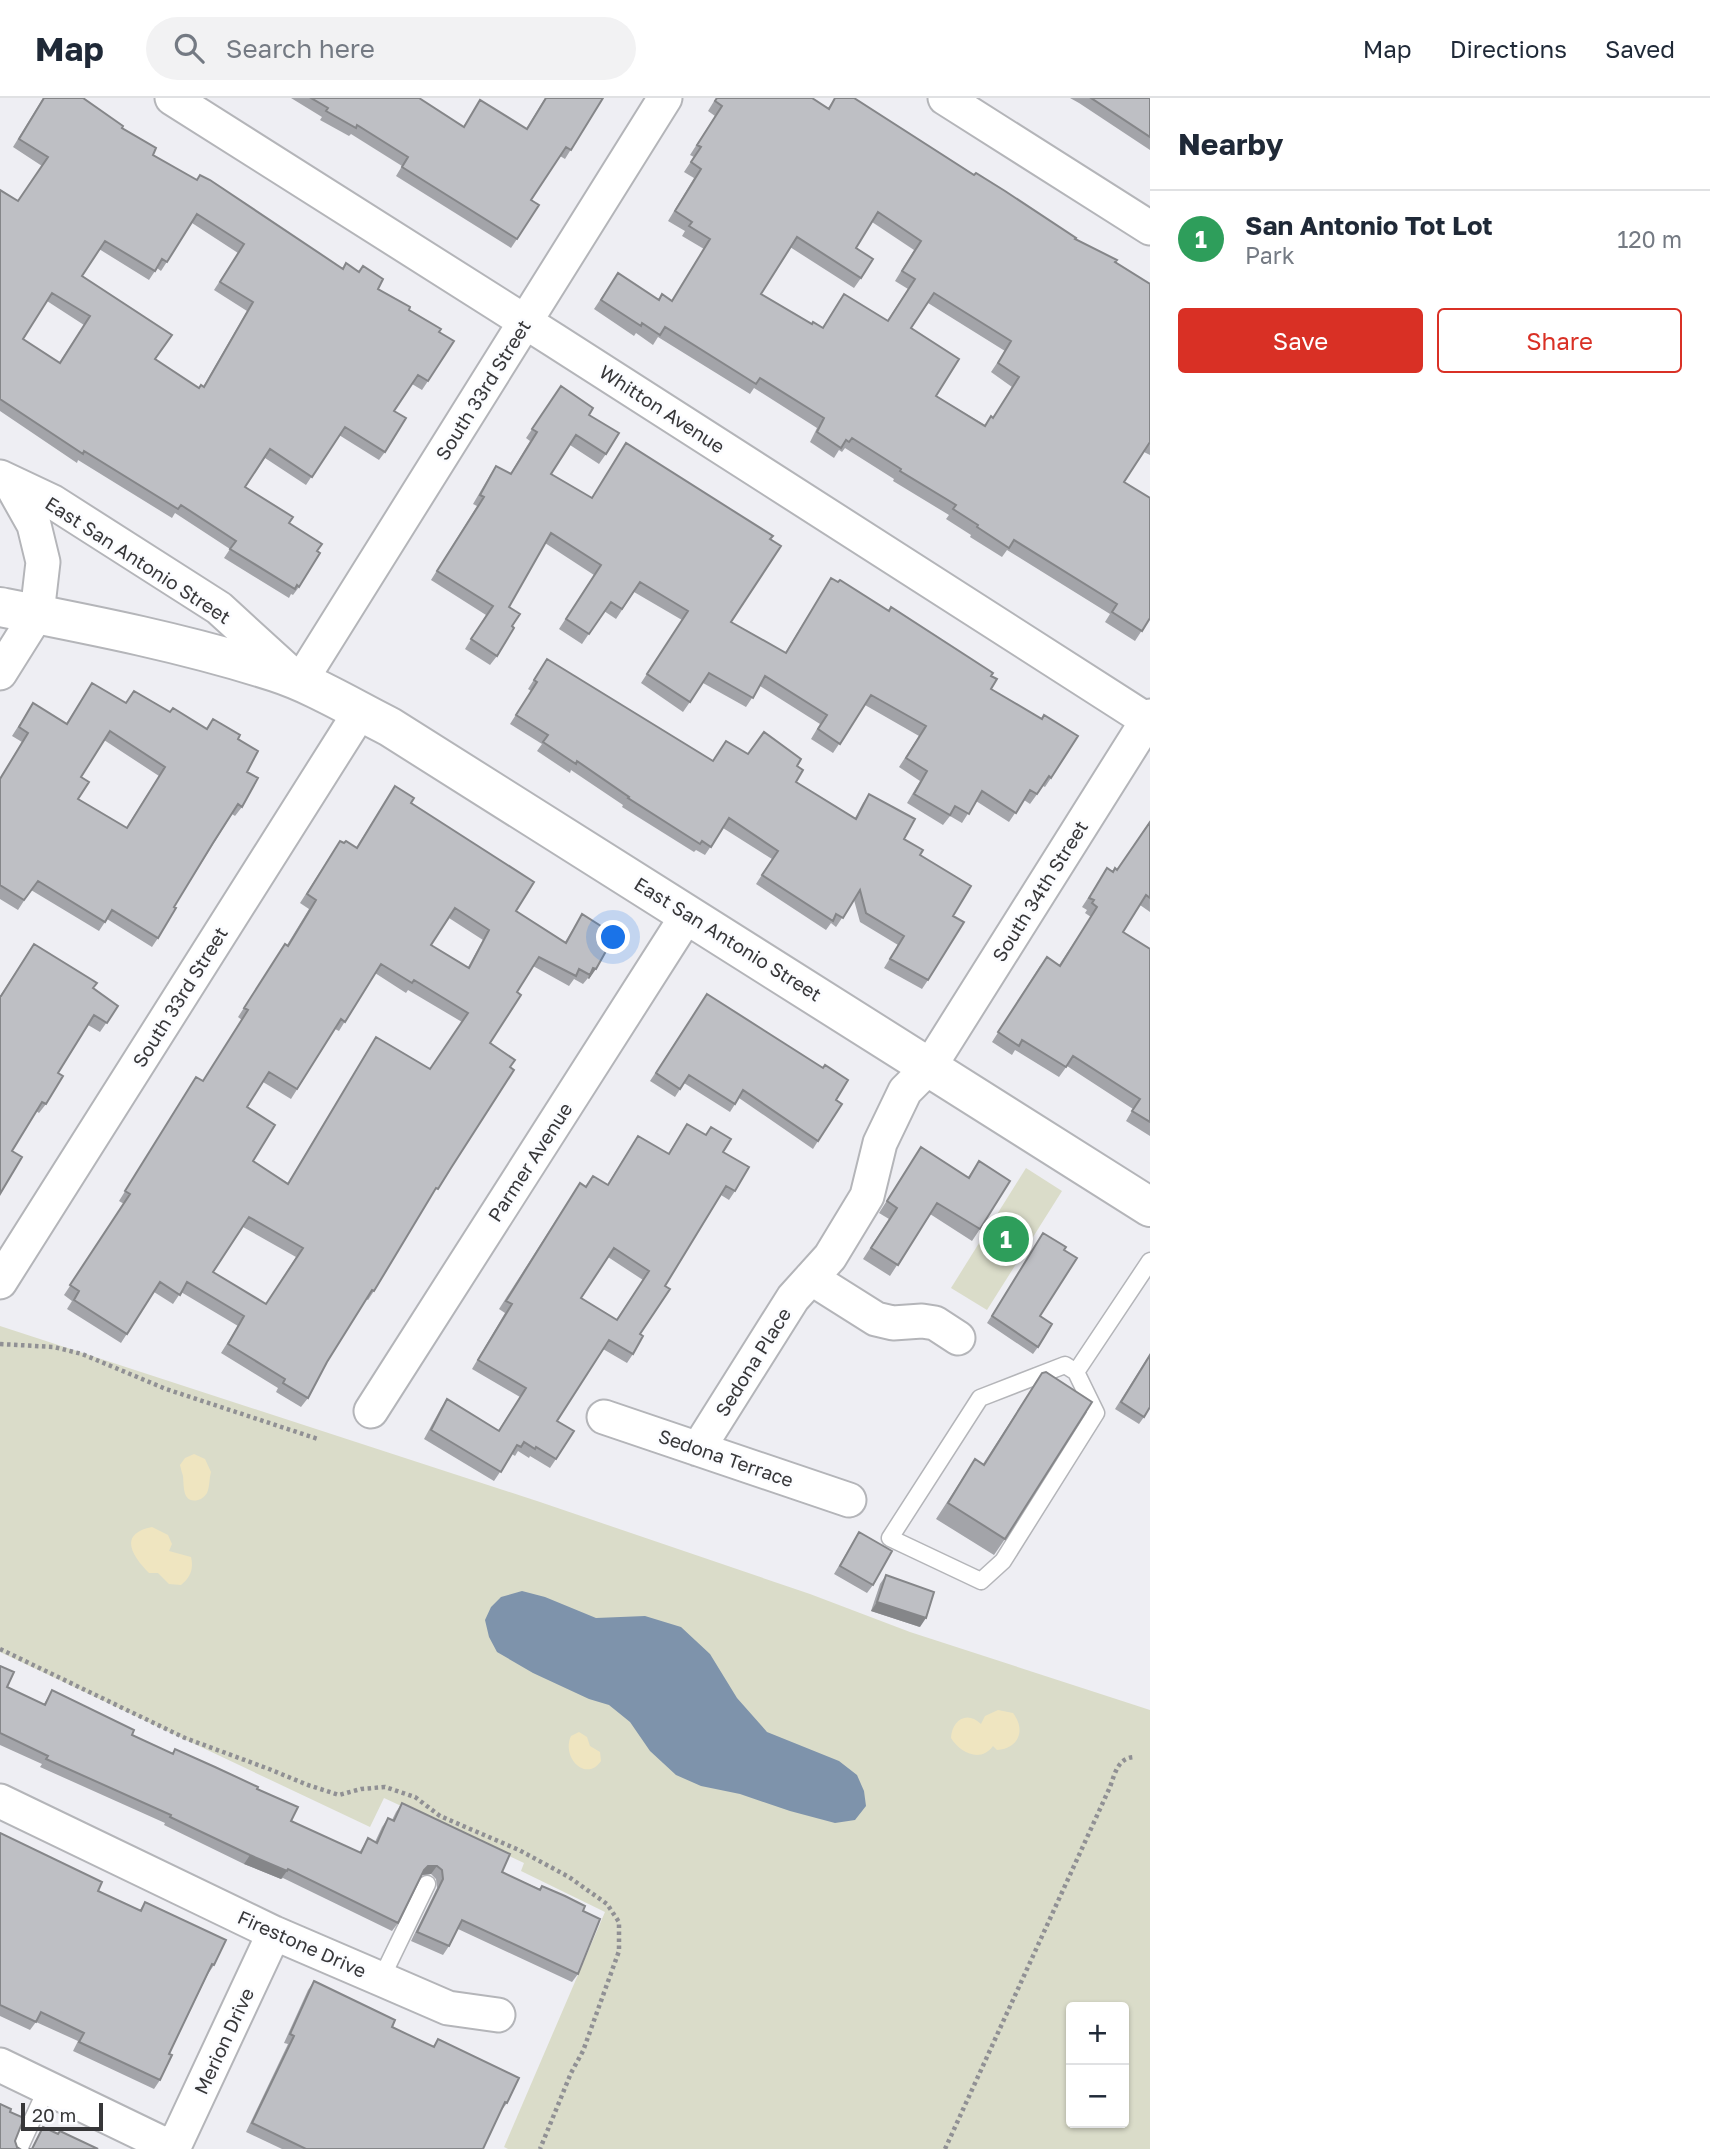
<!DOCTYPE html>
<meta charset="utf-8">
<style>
body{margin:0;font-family:"Golos Text",sans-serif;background:#f2f2f3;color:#1f2937}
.controls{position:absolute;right:21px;bottom:21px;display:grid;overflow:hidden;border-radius:7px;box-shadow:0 2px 5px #0004}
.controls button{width:63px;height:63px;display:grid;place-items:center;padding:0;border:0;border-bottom:2px solid #e0e1e3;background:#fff;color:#1f2937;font:35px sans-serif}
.scale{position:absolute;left:21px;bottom:18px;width:82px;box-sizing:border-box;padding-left:7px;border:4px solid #373739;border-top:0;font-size:19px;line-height:24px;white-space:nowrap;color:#373739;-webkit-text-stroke:5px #fbfcff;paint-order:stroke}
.you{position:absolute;left:614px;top:840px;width:24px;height:24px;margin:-18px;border:5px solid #fff;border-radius:50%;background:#1a73e8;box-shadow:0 0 0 10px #1a73e833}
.badge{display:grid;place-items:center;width:46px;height:46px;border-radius:50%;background:#d93025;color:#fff;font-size:23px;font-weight:700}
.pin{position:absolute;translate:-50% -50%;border:4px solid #fff;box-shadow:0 2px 7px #0006}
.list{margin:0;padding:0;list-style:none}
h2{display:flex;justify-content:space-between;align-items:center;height:91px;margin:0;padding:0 28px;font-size:30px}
h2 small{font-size:23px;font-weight:400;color:#747a83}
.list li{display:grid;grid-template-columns:46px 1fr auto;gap:21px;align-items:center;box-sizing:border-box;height:98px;padding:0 28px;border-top:2px solid #e0e1e3}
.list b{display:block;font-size:26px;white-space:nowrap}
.list p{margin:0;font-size:23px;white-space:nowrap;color:#747a83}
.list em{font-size:23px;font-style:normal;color:#747a83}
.actions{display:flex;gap:14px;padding:21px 28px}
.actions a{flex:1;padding:16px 0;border:2px solid #d93025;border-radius:7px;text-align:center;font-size:24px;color:#d93025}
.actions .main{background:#d93025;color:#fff}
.icon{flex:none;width:38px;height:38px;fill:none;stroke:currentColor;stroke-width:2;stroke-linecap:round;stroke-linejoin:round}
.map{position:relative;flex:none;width:1150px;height:2051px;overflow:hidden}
header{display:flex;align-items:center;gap:42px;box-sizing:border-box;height:98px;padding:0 35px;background:#fff;border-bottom:2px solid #e0e1e3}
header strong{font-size:33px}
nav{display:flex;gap:38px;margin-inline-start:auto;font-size:24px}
.search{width:490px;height:63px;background:#f2f2f3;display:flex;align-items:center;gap:18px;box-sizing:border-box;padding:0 24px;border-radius:38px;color:#747a83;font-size:26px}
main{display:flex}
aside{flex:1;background:#fff}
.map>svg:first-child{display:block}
.green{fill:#dadcc9;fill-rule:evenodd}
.sand{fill:#efe5c0}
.water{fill:#7e93ab}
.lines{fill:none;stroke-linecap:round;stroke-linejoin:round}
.lane-casing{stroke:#b4b5b9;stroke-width:19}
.street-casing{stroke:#b4b5b9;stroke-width:37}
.secondary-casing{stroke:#b4b5b9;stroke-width:42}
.path{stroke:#909094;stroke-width:4.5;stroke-dasharray:3.5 3.5;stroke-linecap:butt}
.lane{stroke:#fff;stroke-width:16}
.street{stroke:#fff;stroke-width:33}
.secondary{stroke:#fff;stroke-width:38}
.wall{fill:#a3a4a9;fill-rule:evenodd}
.shaded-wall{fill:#858689}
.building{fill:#bebfc4;stroke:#858689;stroke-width:2;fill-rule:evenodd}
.labels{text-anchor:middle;stroke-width:5;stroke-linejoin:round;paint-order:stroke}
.street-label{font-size:19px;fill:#373739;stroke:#fbfcff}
</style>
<header>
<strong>Map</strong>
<div class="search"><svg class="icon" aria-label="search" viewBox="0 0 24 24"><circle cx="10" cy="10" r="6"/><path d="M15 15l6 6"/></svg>Search here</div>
<nav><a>Map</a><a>Directions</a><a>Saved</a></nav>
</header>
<main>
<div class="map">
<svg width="1150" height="2051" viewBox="0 0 1150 2051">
<rect width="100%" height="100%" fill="#eeeef3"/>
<path class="green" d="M1026 1070 1062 1093 987 1212 951 1190Z
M0 1228 540 1404 810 1496 910 1534 1150 1612V2051H508L504 2049 605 1814 521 1773 524 1765 384 1700 370 1729 0 1554ZM1071 1909H1124V2025H1071Z"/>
<path class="sand" d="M194 1356 205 1361 211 1374C209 1381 210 1388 207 1395 205 1398 202 1401 198 1402 182 1406 184 1387 183 1378 182 1375 181 1371 180 1367L185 1360Z
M152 1429 168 1437 172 1446 169 1453 191 1459C194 1471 190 1480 181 1487L169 1486 158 1475H149C133 1459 117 1436 152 1429Z
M998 1612 1013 1615C1026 1632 1019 1650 997 1652L993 1648C981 1665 960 1655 951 1640 952 1622 967 1612 981 1626L985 1618Z
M579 1634 587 1639 590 1648 600 1654 601 1663C586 1685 561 1659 571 1638Z"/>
<path class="water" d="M522 1493 545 1499 596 1520 645 1518 681 1529 710 1556 737 1600 767 1634 839 1663 857 1677 864 1693 866 1708 855 1722 835 1725 790 1713 740 1696 701 1688 676 1677 650 1653 630 1624 609 1607 589 1601 533 1575 497 1554 489 1539 485 1522 491 1509 501 1499Z"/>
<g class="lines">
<defs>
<path id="lane" d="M1065 1267 1076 1274 1096 1315 1003 1463 981 1483 890 1440 980 1300Z
M1076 1274 1150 1163
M381 1881 427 1786
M19 2051 47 1990"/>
<path id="street" d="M172 0 554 242 1150 624
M945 0 1150 130
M0 379 53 404 219 510 300 584 665 0
M0 575 37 516 43 464 34 427 11 386
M811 1180 876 1221 893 1225 922 1223 935 1225 958 1240
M0 1184 360 614
M371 1313 688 816
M604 1319 849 1402
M698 1351 793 1200 830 1159 867 1098 880 1045 905 993 930 968 1150 618
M0 1703 274 1835 381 1881 448 1910 498 1917
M0 1967 174 2051
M173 2051 274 1835"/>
<path id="secondary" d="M0 509C92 527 185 545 275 574 315 587 352 610 390 629L1150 1109"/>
</defs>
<use href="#lane" class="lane-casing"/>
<use href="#street" class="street-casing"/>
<use href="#secondary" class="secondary-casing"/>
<path class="path" d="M0 1246 54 1249 82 1256 166 1291 318 1341
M0 1551 185 1640 269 1671 308 1687 339 1697 361 1691 385 1689 415 1699 440 1718 519 1752 569 1779 607 1806 619 1824V1853L583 1953 571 1975 540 2051
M945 2051 1110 1689C1115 1675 1118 1660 1134 1659"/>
<use href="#lane" class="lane"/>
<use href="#street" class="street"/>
<use href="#secondary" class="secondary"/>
</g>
<path class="wall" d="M43 0H83L122 30 153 57 343 171 378 191 409 212 439 234 428 283 422 292 412 286 394 313 385 354 379 362 339 337 306 387 265 360 245 389 289 425 317 453 299 489 293 497 291 496 289 500 224 460 230 451 175 415 172 420 78 362 77 365 0 313V92L18 103 42 68 13 49ZM192 125 238 155 214 192 247 213 203 289 199 290 155 261 82 178 99 151 149 182 157 170 161 173ZM47 203 84 227 59 265 23 241Z
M291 0H419L463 29 480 2 526 31 545 0H603L565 61 560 58 531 102 517 141 511 150 396 78 402 68 351 36 349 38 320 22 322 19Z
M716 0H812L828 10 835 0H854L1075 141 1150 186V357L1144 354 1124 384 1150 520 1135 543 1105 524 1110 516 1007 452 1002 459 970 439 971 437 946 421 949 417 893 383 894 381 845 350 842 354 839 352 834 360 810 344 817 330 754 290 750 296 658 239 653 247 636 235 634 238 594 211 618 175 658 202 672 203 704 151 682 138 685 133 668 123 694 80 684 74 694 59 690 57 715 18 708 13ZM872 124 914 152 895 183 908 191 887 223 844 196 822 230 812 226 761 196 790 149 854 190 861 180 856 150ZM928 205 1005 253 991 274 1012 289 993 320 991 318 985 327 936 298 911 230Z
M1070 0H1150V52L1079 5Z
M561 288 589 317 606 356 599 366 570 347 551 376 592 400 626 345 731 524 785 555 831 480 889 513 991 578V591L1051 680 1045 689 1043 688 1030 706 1024 702 1009 724 976 703 962 725 950 718 943 727 907 705 920 683 899 669 919 638 865 607 833 655 811 641 820 626 760 588 746 609 703 585 683 614 641 585 682 522 634 494 616 521 604 513 582 546 559 531 594 477 545 445 509 509 512 528 497 558 490 567 465 551 486 517 431 482 477 408 473 406 490 377 496 368 510 376 530 343 526 340Z
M547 561 712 663 748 656 797 668 796 684 855 720 863 705 869 696 904 741 920 757 953 818 928 882 922 891 884 870 898 847 860 824 854 802 836 829 831 825 826 832 756 786 772 761 723 730 705 757 696 752 694 754 622 709 623 707 571 672 570 675 537 653 542 646 510 626 531 593 528 591Z
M92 585 126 605 134 593 170 614 206 631 213 621 238 641 247 674 242 709 235 718 232 716 174 809 158 840 152 849 107 821 99 833 31 792 18 812 0 801V680L22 644 12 638 33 605 66 626ZM104 642 159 678 126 730 78 701 81 679Z
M395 688 516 813 565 844 582 816 615 837 589 881 588 880 583 886 574 881 569 888 533 868 517 894 490 945 451 1070 430 1099 374 1193 368 1202 366 1201 327 1264 308 1300 301 1309 276 1294 278 1290 221 1255 238 1228 181 1194 173 1206 154 1194 121 1245 67 1211 72 1203 64 1197 124 1106 119 1103 190 988 196 979 203 983 242 922 238 919 279 855 287 847 309 811 300 805 334 752 344 745 356 750ZM449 820 483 842 468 869 431 847ZM375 875 406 895 408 892 462 924 430 971 376 939 288 1085 253 1063 247 1009 263 984 291 1001 335 931 339 933ZM243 1129 296 1159 266 1206 213 1174Z
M1150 723V814L1140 807 1123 834 1150 851V1038L1126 1023 1133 1011 1067 968 1059 979 1015 952 1012 957 992 944 1040 868 1059 867 1091 819 1085 815 1087 812 1082 809 1101 780 1107 770 1112 774 1117 772Z
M34 846 93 890 118 908 100 934 88 927 58 975 46 1006 39 1015 36 1013 12 1053 0 898Z
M707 896 836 1002 818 1043 813 1051 739 1000 730 1014 684 985 675 999 650 983Z
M687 1026 706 1037 711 1029 723 1054 735 1093 729 1102 721 1097 665 1188 640 1236 633 1256 627 1265 603 1251 557 1323 556 1361 550 1370 530 1358 529 1360 518 1353 515 1358 512 1356 494 1383 424 1341 441 1310 447 1301 498 1333 520 1299 472 1271 505 1215 499 1211 574 1094 585 1089 593 1078 607 1087 638 1038 668 1056ZM608 1159 643 1182 616 1222 581 1200Z
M921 1049 968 1079 979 1063 980 1131 972 1143 930 1116 890 1178 863 1161 889 1121 879 1115Z
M1043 1135 1038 1249 1033 1256 987 1225Z
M1150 1256 1144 1319 1139 1326 1115 1311Z
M1042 1275 1005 1441 994 1457 936 1421 975 1361 983 1366Z
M859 1434 873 1487 867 1495 834 1476Z
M886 1477 920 1529 871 1513 880 1486Z
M0 1568 7 1589 44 1606 52 1592 132 1637 172 1656 175 1651 257 1691 291 1723 359 1755 368 1740 375 1744 382 1729 388 1720 392 1722 396 1714 402 1705 502 1774 540 1791 542 1788 583 1813 578 1876 572 1884 458 1831 449 1848 443 1857 411 1843 437 1790 436 1781 431 1776 422 1777 398 1825 392 1833 283 1780 281 1781 244 1766 164 1727 165 1725 40 1669 42 1666 0 1647Z
M0 1735 98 1793 140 1812 145 1804 214 1867 208 1876 169 1956 160 1982 154 1991 73 1953 78 1943 36 1924 30 1932 0 1918Z
M314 1883 392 1929 433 1949 438 1941 507 2005 501 2013H500L483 2051H282L246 2034 288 1946 284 1945 308 1892Z"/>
<path class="shaded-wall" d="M593 870 596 871 589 881 588 880Z
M877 1504 926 1520 920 1529 871 1513Z
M250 1757 287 1773 281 1781 244 1766Z
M428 1768H437L431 1776 422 1777 424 1772Z"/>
<path class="building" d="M44 0H83L123 28 122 30 156 50 153 57 197 82 200 77 210 82 343 171 346 165 359 174 363 168 383 181 378 191 410 209 409 212 441 231 439 234 454 243 428 283 418 277 394 313 406 320 385 354 345 329 312 379 270 351 245 389 293 419 289 425 322 446 317 453 320 455 299 489 297 487 295 491 230 451 236 443 181 407 178 411 84 353 83 356 0 301V92L18 103 48 59 19 41ZM197 116 244 146 220 184 253 204 204 289 201 287 199 290 155 261 172 237 82 178 105 143 155 173 162 161 167 164ZM52 195 90 218 60 265 23 241Z
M311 0H419L464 29 480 2 527 31 546 0H603L571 52 566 49 531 102 539 107 517 141 402 69 408 59 357 27 356 30 326 13 328 10Z
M717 0H812L829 11 835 0H854L974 77 976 75 1005 93 1076 140 1075 141 1117 162 1115 164 1150 186V344L1124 384 1150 400V520L1142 533 1112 514 1117 506 1014 442 1009 450 977 429 978 427 953 411 956 407 900 373 901 371 852 340 849 344 846 342 841 350 817 334 824 320 760 280 756 286 665 229 660 237 642 225 641 228 601 202 618 175 659 202 662 196 672 203 710 141 689 128 692 124 675 113 701 71 691 64 701 49 697 47 722 8 715 3ZM878 114 921 143 902 173 915 181 888 223 844 196 823 230 813 224 812 226 761 196 797 139 861 180 873 161 856 150ZM934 195 1011 243 998 265 1019 279 993 320 991 318 985 328 936 298 959 261 911 230Z
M1091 0H1150V39Z
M561 288 593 310 589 317 619 335 606 356 576 337 551 376 592 400 626 345 773 438 770 441 781 448 731 524 786 555 831 480 838 484 840 482 889 513 891 509 993 575 991 578 997 581 991 591 1042 621 1044 617 1078 638 1051 680 1049 678 1037 696 1030 692 1016 715 982 693 969 716 955 708 950 717 914 696 927 673 906 660 926 628 871 597 840 646 818 631 827 617 765 578 753 600 709 575 690 604 647 576 688 513 640 484 622 511 611 504 589 536 566 521 601 467 551 435 509 509 520 516 512 528 514 530 497 558 471 541 493 508 437 473 484 399 480 397 496 368 511 376 537 334 532 331Z
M547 561 713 663 726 643 748 656 764 634 801 661 797 668 803 672 796 684 856 721 869 696 915 721 904 741 923 752 920 757 971 788 953 818 964 824 928 882 890 861 904 838 866 815 860 792 843 820 836 816 833 823 762 777 778 753 729 720 711 749 702 743 700 746 628 700 629 699 577 663 576 666 543 644 548 637 516 617 537 584 534 582Z
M92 585 126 605 134 593 170 614 173 610 207 631 213 621 240 637 238 641 258 653 247 674 258 680 242 709 238 706 213 745 174 809 176 810 158 840 112 812 105 824 38 783 24 802 0 787V681L28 635 19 629 33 605 67 626ZM110 633 165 669 127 730 78 701 89 684 81 679Z
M395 688 414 700 411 705 534 784 516 813 566 845 582 816 615 837 596 871 593 870 590 877 579 871 576 878 539 859 517 894 521 897 490 945 515 962 510 969 514 972 451 1070 438 1091 436 1090 374 1193 372 1192 327 1264 308 1300 283 1285 285 1281 228 1246 244 1218 187 1184 180 1197 160 1184 127 1236 74 1202 79 1193 70 1187 130 1096 125 1093 196 979 203 983 248 912 244 910 285 846 288 848 316 802 307 796 340 743 344 745 346 743 357 750ZM455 810 489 832 469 870 431 847ZM381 866 412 885 414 882 468 915 430 971 376 939 288 1086 253 1063 275 1027 247 1009 269 974 297 991 341 921 345 924ZM249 1119 303 1150 266 1206 213 1174Z
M1150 724V800L1146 797 1123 834 1150 851V1024L1132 1013 1140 1001 1073 958 1066 969 1022 942 1019 948 998 934 1047 859 1060 868 1097 809 1092 805 1094 802 1089 800 1107 770 1113 774 1115 770 1117 772Z
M34 846 97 885 93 890 118 908 107 925 94 917 58 975 63 978 46 1006 42 1004 12 1053 22 1059 0 1096V898H1Z
M707 896 823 970 825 967 848 982 836 1002 842 1006 818 1043 743 992 735 1006 689 977 680 991 656 975Z
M687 1026 706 1037 711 1029 731 1041 723 1054 749 1069 735 1093 726 1088 665 1188 670 1191 640 1236 643 1238 633 1256 609 1242 557 1323 574 1333 556 1361 536 1349 535 1351 524 1344 521 1349 517 1347 501 1374 431 1332 447 1301 499 1333 526 1290 478 1262 512 1206 506 1203 580 1085 586 1089 593 1078 608 1087 638 1038 669 1056ZM614 1150 649 1173 617 1222 581 1200Z
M921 1049 969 1080 979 1063 1010 1083 980 1131 937 1105 898 1167 871 1150 897 1110 887 1103Z
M1043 1135 1066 1149 1064 1152 1077 1160 1040 1218 1052 1226 1038 1249 992 1218Z
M1150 1257V1309L1144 1319 1121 1304Z
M1046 1274 1092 1304 1005 1441 948 1405 975 1361 984 1367 1042 1275Z
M859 1434 892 1453 873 1487 840 1468Z
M886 1477 934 1494 926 1520 877 1504Z
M0 1568 14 1574 7 1589 45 1607 52 1592 134 1632 132 1637 173 1656 175 1651 215 1669 258 1689 257 1691 298 1709 291 1723 361 1755 368 1740 377 1745 388 1720 394 1723 402 1705 510 1756 502 1774 540 1792 542 1788 565 1798 585 1808 583 1813 600 1821 578 1876 462 1822 449 1848 417 1834 443 1781 442 1772 437 1768H428L424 1772 398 1825 288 1771 287 1773 250 1757 170 1719 171 1717 46 1661 48 1658 0 1635Z
M0 1735 102 1784 98 1793 141 1813 145 1804 226 1842 214 1867 212 1866 169 1956 172 1957 160 1982 79 1944 84 1935 41 1914 36 1924 0 1907Z
M314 1883 395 1922 392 1929 434 1949 438 1941 519 1980 507 2005 505 2004 483 2051H306L252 2025 294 1938 290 1936Z
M0 2006 11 2011 10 2014 24 2020 15 2043 17 2049 20 2051H0Z
M43 2029 58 2036 60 2033 98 2051H29H32Z"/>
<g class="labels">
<g class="street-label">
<text transform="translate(483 292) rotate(-58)" y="7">South 33rd Street</text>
<text transform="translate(662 311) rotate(33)" y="7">Whitton Avenue</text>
<text transform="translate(138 462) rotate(33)" y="7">East San Antonio Street</text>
<text transform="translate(1040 793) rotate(-58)" y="7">South 34th Street</text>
<text transform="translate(728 841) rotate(32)" y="7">East San Antonio Street</text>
<text transform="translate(180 899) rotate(-58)" y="7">South 33rd Street</text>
<text transform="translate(530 1064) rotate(-57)" y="7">Parmer Avenue</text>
<text transform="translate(753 1264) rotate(-58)" y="7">Sedona Place</text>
<text transform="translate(726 1360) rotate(19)" y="7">Sedona Terrace</text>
<text transform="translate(302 1846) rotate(24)" y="7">Firestone Drive</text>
<text transform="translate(224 1943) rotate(-65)" y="7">Merion Drive</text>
</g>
</g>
</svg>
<div class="controls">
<button>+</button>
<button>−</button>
</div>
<div class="scale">20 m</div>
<div class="you"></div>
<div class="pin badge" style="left:1006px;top:1141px;background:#2e9e5b">1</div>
</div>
<aside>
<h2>Nearby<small></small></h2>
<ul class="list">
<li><span class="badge" style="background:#2e9e5b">1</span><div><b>San Antonio Tot Lot</b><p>Park</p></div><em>120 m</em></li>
</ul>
<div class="actions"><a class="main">Save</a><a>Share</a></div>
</aside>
</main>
